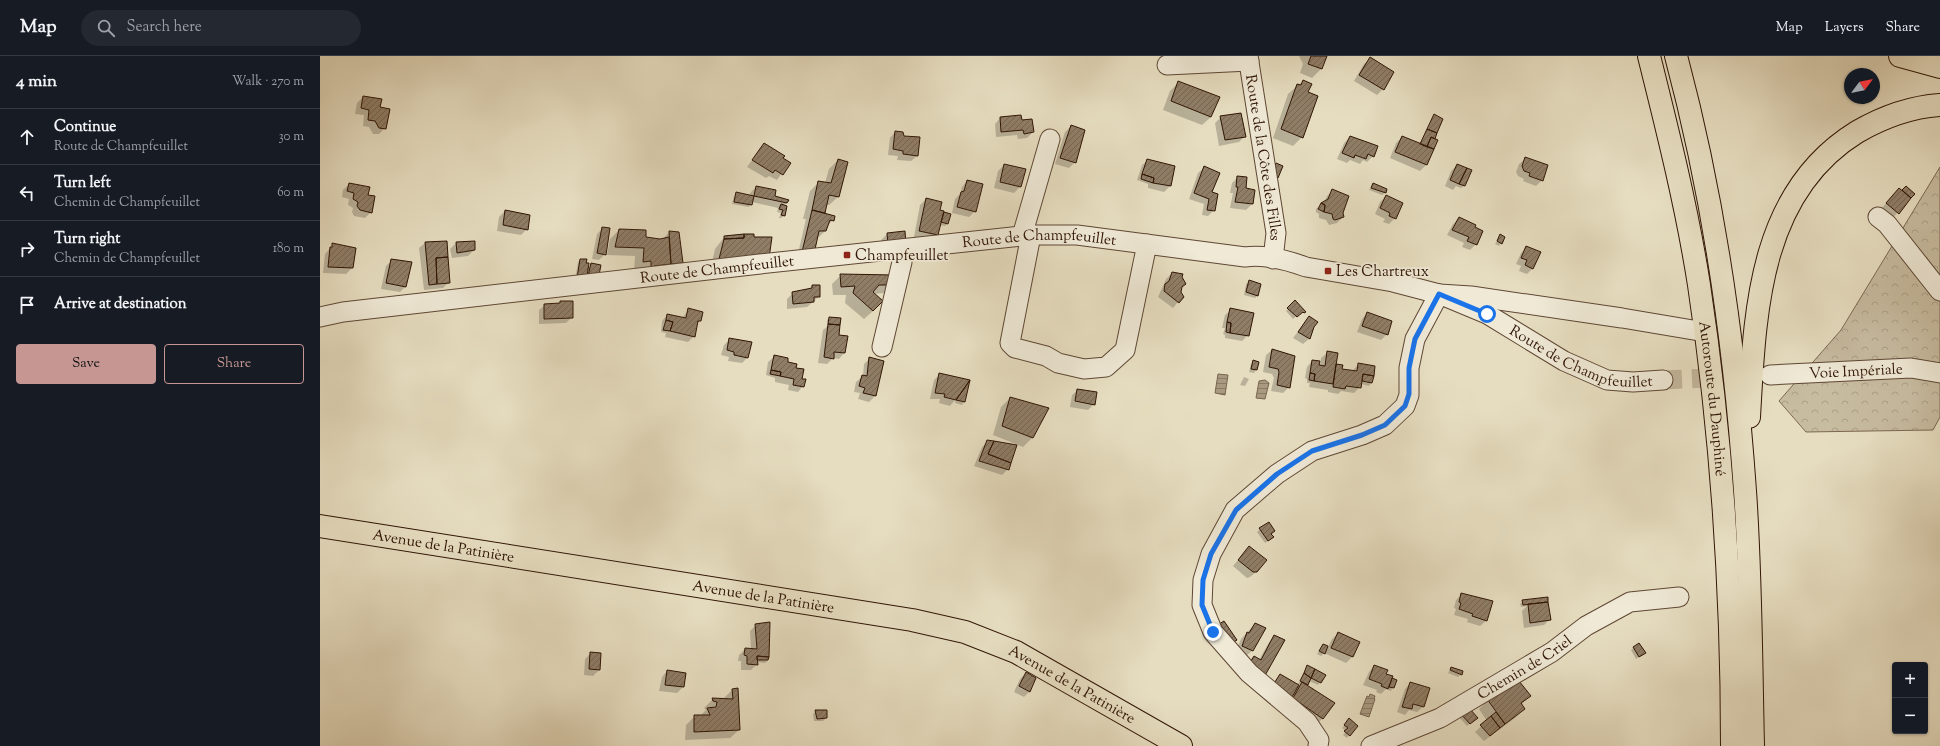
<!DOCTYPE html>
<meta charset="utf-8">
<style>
body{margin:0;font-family:"Sorts Mill Goudy",serif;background:#242831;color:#f1f3f6}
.controls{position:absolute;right:12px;bottom:12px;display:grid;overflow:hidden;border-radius:4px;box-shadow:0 1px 3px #0004}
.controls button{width:36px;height:36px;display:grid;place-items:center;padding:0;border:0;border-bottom:1px solid #363941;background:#171b24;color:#f1f3f6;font:20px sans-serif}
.compass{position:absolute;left:1524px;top:12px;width:36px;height:36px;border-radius:50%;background:#171b24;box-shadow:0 1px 3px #0004;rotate:58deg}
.stop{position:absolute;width:12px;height:12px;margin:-9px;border:3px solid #1a73e8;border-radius:50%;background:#fff}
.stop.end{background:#1a73e8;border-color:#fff;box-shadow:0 1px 4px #0008}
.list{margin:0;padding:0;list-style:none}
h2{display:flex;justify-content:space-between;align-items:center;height:52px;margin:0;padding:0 16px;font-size:17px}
h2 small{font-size:13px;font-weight:400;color:#9ea1a6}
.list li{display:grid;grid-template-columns:26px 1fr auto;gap:12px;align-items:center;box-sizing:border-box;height:56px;padding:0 16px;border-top:1px solid #363941}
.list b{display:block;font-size:15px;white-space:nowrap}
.list p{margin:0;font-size:13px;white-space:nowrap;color:#9ea1a6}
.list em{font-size:13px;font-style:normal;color:#9ea1a6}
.actions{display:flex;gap:8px;padding:12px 16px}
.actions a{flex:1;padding:9px 0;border:1px solid #c59692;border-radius:4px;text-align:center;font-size:14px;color:#c59692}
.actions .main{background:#c59692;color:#111}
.icon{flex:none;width:22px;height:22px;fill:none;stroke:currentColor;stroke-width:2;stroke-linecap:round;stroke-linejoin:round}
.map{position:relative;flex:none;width:1620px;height:690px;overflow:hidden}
header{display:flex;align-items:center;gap:24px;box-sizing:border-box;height:56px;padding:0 20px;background:#171b24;border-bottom:1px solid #363941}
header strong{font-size:19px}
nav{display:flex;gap:22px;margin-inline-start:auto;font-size:14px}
.search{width:280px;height:36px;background:#242831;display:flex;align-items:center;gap:10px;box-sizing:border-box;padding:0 14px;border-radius:22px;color:#9ea1a6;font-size:15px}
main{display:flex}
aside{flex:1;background:#171b24}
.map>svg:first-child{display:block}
.forest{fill:url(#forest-crowns);stroke:#7c6852}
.water{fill:url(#water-rules);stroke:#78644f}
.shadow{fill:#0003}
.building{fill:url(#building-hatch);stroke:#301505}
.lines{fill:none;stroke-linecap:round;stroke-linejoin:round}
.minor-tunnel{stroke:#c2b59b;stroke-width:19;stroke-dasharray:19 10;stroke-linecap:butt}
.minor-casing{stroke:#5e4734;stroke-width:21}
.major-casing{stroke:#301505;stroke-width:24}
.highway-casing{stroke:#301505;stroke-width:24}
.minor{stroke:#efe9d6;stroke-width:19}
.major{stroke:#e6ddc0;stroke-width:22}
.highway{stroke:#e6ddc0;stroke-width:22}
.route{stroke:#1a73e8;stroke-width:5}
.poi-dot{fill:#8f2418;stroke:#efe9d6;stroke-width:1.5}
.labels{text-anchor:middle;stroke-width:3.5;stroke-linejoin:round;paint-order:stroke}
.street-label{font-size:15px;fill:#301505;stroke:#efe9d6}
.poi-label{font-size:15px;fill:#301505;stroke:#efe9d6;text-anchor:start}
</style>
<header>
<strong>Map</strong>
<div class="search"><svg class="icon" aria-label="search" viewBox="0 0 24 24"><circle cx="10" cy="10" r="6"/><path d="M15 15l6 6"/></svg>Search here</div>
<nav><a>Map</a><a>Layers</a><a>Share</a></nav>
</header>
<main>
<aside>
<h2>4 min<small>Walk · 270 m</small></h2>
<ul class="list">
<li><svg class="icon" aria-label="ahead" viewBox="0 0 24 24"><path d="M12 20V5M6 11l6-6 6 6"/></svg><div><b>Continue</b><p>Route de Champfeuillet</p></div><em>30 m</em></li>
<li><svg class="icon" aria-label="left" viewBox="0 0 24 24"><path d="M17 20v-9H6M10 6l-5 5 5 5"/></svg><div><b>Turn left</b><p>Chemin de Champfeuillet</p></div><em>60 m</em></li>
<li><svg class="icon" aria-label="right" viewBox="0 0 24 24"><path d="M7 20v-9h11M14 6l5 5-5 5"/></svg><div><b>Turn right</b><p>Chemin de Champfeuillet</p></div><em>180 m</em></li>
<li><svg class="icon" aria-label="arrive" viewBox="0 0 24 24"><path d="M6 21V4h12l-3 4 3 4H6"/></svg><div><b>Arrive at destination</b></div></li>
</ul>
<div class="actions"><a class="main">Save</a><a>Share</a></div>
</aside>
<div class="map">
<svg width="1620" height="690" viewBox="0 0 1620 690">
<defs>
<pattern id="forest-crowns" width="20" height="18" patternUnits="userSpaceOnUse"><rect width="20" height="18" fill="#c7bba0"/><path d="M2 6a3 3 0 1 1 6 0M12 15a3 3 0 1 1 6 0" fill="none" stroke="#aba088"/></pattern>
<pattern id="water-rules" width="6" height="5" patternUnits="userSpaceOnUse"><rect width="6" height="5" fill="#a89980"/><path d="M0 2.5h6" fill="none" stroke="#897c67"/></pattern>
<pattern id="building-hatch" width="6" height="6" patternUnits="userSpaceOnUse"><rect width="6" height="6" fill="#8f7d66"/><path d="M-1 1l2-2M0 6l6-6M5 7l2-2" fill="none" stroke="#756552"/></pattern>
</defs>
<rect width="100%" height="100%" fill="#e6ddc0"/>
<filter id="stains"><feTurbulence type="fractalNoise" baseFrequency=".005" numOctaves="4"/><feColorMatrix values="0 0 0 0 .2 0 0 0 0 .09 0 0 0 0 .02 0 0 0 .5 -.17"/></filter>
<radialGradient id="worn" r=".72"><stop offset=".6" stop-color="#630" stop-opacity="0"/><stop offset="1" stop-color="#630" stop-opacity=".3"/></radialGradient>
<path class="forest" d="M1620 111V361L1613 374 1486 376 1459 345 1521 274Z"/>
<path class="water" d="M898 318 908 319 905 339 895 337Z
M945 324 949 327 945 343 936 342 939 325Z
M1050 638 1055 640 1054 643H1055L1049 661 1040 658 1047 640 1049 641Z"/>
<path class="shadow" d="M979 0H1006L1001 13 992 22 980 17 983 8Z
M1050 3 1063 33 1057 39 1034 25 1044 8Z
M983 25 987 36 982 81 973 90 953 82 968 38Z
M859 26 891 61 882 69 843 54 850 35Z
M43 41 59 52 65 72 59 78H53L49 71 43 70 44 59 35 58 37 47Z
M1114 60V83L1117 85 1106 109 1100 115 1070 102 1076 87 1082 81 1099 89Z
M901 61 925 80 919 86 899 90 895 67Z
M680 62 713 76 707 82 698 83 697 79 676 81 675 68Z
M751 70 755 106 749 112 735 108 745 76Z
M575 76 583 81 597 100 591 105 577 104 578 100 568 99 570 82Z
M1030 81 1053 100 1047 106 1043 104 1040 108 1030 104 1027 107 1017 103 1024 87Z
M444 88 469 107 457 124 449 120 446 122 427 111Z
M1205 103 1222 124 1216 130 1203 125 1204 123 1198 120 1196 116 1199 108Z
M518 104V141L509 149H506L504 158 513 164 507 170 505 175 499 181 497 180 477 202 486 163H483L490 135 499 126 505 127 509 113Z
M828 104 854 111 850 130 844 136 828 132V128L817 124 822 109Z
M684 109 700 131 694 137 674 132 678 115Z
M1137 109 1144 130 1141 132 1136 130 1133 134 1125 130 1131 115Z
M884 112 894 154 888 160 882 159 884 148 869 143 878 117Z
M918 121 932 148 926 154 910 152 913 137H910L912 127Z
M647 125 655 155 649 161 632 157 635 143 640 138 642 131Z
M29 128 47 140 51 156 45 162 34 160 32 156 33 152 28 149 29 143 22 141 23 134Z
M1053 128 1066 134 1065 137 1062 139 1049 134Z
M436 131 467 147 463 150 464 160 461 162H459L461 157 457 156 458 152 432 146 429 151 412 148 414 140 417 137 430 140V137Z
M1586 131 1593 138 1572 163 1561 153 1573 139 1582 135Z
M1012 135 1023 161 1017 167 1009 169 1006 164 999 162V158L996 156V153L1004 147 1007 140Z
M1066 140 1075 162 1069 168 1063 166 1065 163 1055 158 1060 146Z
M606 143 622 159 624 157 628 167 625 170 620 169 617 179 611 184 594 181 600 149Z
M185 155 207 173 201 179 177 175 179 161Z
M1139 162 1156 188 1150 194 1142 191 1144 187 1127 179 1133 168Z
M283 172 285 198 279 204 272 203 277 178Z
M299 174 325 182 343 183 349 176 362 207 356 213 314 215 315 200 287 199 290 183Z
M584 176 563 196 561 184 567 178Z
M433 179 390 215 395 193 405 180Z
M1180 180 1181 187 1179 190 1175 188Z
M105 187 129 226 123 232 104 234 99 192Z
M136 187 154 194 148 200 132 202 130 193Z
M13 189 32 212 26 218 3 217 5 198Z
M1207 191 1213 212 1207 218 1199 215 1201 210 1196 208 1201 197Z
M72 204 86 230 80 236 61 233 66 210Z
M261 204 268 212 271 208 280 210 266 223 255 224 258 206Z
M852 217 861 232 858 246 853 252 838 241 846 223Z
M521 219 573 229 564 237 553 238V255L544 263 525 247 526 239H513L512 228Z
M929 225 937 240 935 242 924 239 926 228Z
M492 230 499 240 493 246 487 251 467 253V243L473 237 489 233Z
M975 246 983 254 973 263 966 255Z
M225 249 252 261 246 267 219 268V254Z
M369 253 380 265 376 269 374 280 368 286 345 281 346 277 341 276 342 265 347 259 362 262Z
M911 254 928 279 922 285 905 282V279L903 278 905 272H902L905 259Z
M1047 257 1067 278 1061 284 1037 276 1042 263Z
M989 261 993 271 989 283 983 288 973 282Z
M510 262 518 280 526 281 524 297 519 303 513 302 507 308 498 307 503 274 508 270 507 264Z
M409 284 428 301 422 307 408 305 409 301 401 299 404 289Z
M952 294 969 331 963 337 951 335 954 322 952 318 943 316 946 299Z
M1007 297 1021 314 1032 315 1039 308 1051 327 1049 330 1041 328 1040 331 1034 337 1021 335 1018 338 1008 336V334L989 331 990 327H987V323L985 322 987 311 992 305 1000 310 1001 302Z
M454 301 475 313 483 330 478 336 468 334 469 329 455 326V322L446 319 448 306Z
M550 302 555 340 549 346 538 343 540 337 534 336 536 326 543 320 544 308Z
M934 305 938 306 936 314 934 317 929 316 931 308Z
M620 318 648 325 644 346 642 349 635 347 636 343 630 350 619 347 620 343H610L614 324Z
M924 321 929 323 925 330 920 329Z
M758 334 774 348 768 354 750 351 752 339Z
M690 342 728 352 712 382 703 391 673 379 681 351Z
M668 385 688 413 682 419 654 410 662 391Z
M940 473 950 478V484L945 487 937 476Z
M929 491 937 515 930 521 927 522 913 510Z
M1142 538 1172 546 1166 565 1160 570 1147 566 1148 563 1134 559 1136 553 1134 552 1136 544Z
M1227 542 1230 563 1224 569 1204 572 1202 555 1207 550 1201 551 1200 548 1203 545Z
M935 568 944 572 932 595 926 600 917 596 920 591 918 590 921 583Z
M436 569 448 604 445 607 437 606V608L431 614H421V605H418L419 599 425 593 431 594 430 575Z
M1018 577 1038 587 1032 601 1026 607 1004 597 1001 600 997 598 1003 589 1008 591 1012 583Z
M955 580 942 622 928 607 934 601 939 604 949 586Z
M1319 588 1322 599 1316 603 1311 594Z
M271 597 279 614 273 620 264 619 265 603Z
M987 610 1000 626 998 629 989 625 986 629 1003 662 997 668 948 635 960 619 979 630 980 629 978 628Z
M1054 610 1076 624 1071 635 1066 633 1061 638 1056 636 1057 634 1043 629 1049 616Z
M1131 612 1141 618 1138 621 1128 617Z
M347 615 363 631 357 637 339 635 342 621Z
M706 617 710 635 704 641 694 636 700 623Z
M1090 627 1103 651 1097 656 1089 654 1085 659 1077 656 1085 633Z
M412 634 419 674 410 682 365 684 366 669 375 660H380L386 654 384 652 393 643H403Z
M1210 639 1201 649 1204 653 1195 662 1164 685 1155 676 1167 665 1159 653 1168 644Z
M496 655 506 662 503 665H494L493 658Z
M1140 657 1154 664 1147 670 1138 660Z
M1029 664V679L1027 682 1023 679 1026 675 1022 672Z"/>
<path class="building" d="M991 0H1007L1002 13 988 8Z
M1050 1 1074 16 1064 34 1039 19Z
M983 24 992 28 988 36 998 40 983 82 961 73 977 28 981 29Z
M858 25 900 41 891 61 851 45Z
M43 40 62 43 60 51 70 53 66 73 59 72 55 65 48 64 49 54 41 52Z
M921 57 926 81 905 84 900 60Z
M1114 58 1123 63 1117 77 1107 73Z
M701 59 702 64 712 63 714 76 704 78 703 74 681 76 680 61Z
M751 69 765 74 756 107 740 102Z
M1107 73 1117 77 1115 83 1111 81 1107 91 1100 88Z
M575 75 583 76 584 80 600 81 598 100 583 98V95L573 93Z
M1030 80 1058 90 1054 101 1048 98 1046 103 1035 99 1034 102 1022 97Z
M1082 80 1114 93 1107 109 1075 96Z
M1111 81 1118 84 1114 93 1107 91Z
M444 87 465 100 463 102 471 107 463 119 455 114 453 117 432 104Z
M1205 101 1228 109 1223 125 1209 120 1210 117 1204 115 1202 110Z
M518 103 528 106 519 141 509 139 505 157 492 154 498 125 511 127Z
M827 103 855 110 851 130 833 127 834 122 822 118Z
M956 107 963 110 958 122 953 120 952 116Z
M684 108 706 113 701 131 680 126Z
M1137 108 1147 112 1139 128 1130 124Z
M884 110 900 117 892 136 898 138 895 155 887 154 889 143 874 137Z
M1147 112 1152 114 1145 130 1139 128Z
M822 118 834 122 833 127 821 123Z
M917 120 927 121 926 132 935 134 933 148 915 146 918 131H916Z
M647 124 663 128 656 156 637 151 641 136 644 135Z
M29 127 50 131 48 139 55 140 52 157 40 154 37 150 38 146 33 143 34 137 27 135Z
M1053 127 1067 133 1066 137 1051 132Z
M436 130 456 134 455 140 469 144 467 147 434 140Z
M1586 130 1595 138 1591 142 1582 134Z
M1579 132 1591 142 1579 158 1566 147Z
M1012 133 1029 140 1023 157 1024 161 1015 164 1013 163 1012 158 1004 156 1005 149 1001 147 1008 143Z
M416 136 434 140 432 149 414 146Z
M1066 139 1083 147 1076 163 1069 160 1070 157 1060 152Z
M606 142 622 146 620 154 624 155 618 179 599 175Z
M1001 147 1005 149 1004 156 998 153Z
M461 148 467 150 465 160 461 159 463 154 459 153Z
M185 154 210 159 208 174 183 169Z
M492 154 515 160 514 165 510 164 506 175H499L494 198 482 196Z
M624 156 631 158 628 168 621 166Z
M1139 161 1156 169 1155 171 1163 175 1157 189 1147 185 1149 181 1132 174Z
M282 171 290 172 286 199 277 197Z
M299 173 326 174V181L340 183 349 181 351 208 334 210V214H331V205L323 206 324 192 295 191Z
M349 175 359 176 363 207 351 208Z
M585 175 586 189 568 190 567 177Z
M424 178V182L404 183V180Z
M424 178H434V181H452L449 202 398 207 404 183 424 182Z
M1180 178 1185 181 1182 188 1177 185Z
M127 185 128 201 116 202 117 228 109 229 105 186Z
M155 185V194L137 197 136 186Z
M12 187 36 192 33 212 8 211 10 191H12Z
M1206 190 1221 196 1213 213 1205 209 1207 204 1201 202Z
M128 201 130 227 117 228 116 202Z
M71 203 92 206 86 231 66 227Z
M260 203H267L266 207H269L267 220 257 222Z
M271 207 281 209 279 219 268 220Z
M852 216 863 218 862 221 866 228 862 231 861 236 864 241 859 247 844 235 845 228 849 225Z
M520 218 574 219V229H559L553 236 563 245 553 255 533 237 535 230 521 231Z
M929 224 941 228 938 240 926 236Z
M492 229H500V241H494V246L473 248 472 236 492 232Z
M975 244 986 256 984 257 983 256 977 261 967 252Z
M240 245H253V262L224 263V248L240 247Z
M368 252 383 256 381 265H378L375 281 350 275 353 266 346 264 347 258 366 262Z
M910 252 934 257 929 280 910 277 911 267 907 266Z
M1047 256 1072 265 1068 279 1042 270Z
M989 260 998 266 994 271 990 283 978 276Z
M509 261 521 262 520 269 508 268Z
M346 264 353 266 350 275 343 274Z
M907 266 911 267 910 277 906 276Z
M508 268 520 269 519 279 528 280 525 297 514 296V303L504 301Z
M409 282 432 286 428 302 414 299V296L407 294Z
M952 293 975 300 970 332 957 329 959 316 958 313 949 311Z
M1007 295 1018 297 1013 328 994 325 995 318 990 317 992 304 1000 305 999 309 1005 310Z
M454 299 468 302V306L477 308 476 312 484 313 482 323H486L484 331 473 329 474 323 460 320 461 316 451 314Z
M549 301 564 305 556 340 543 337 545 332 539 330 542 319 547 320Z
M933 304 939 306 937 314 931 313Z
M1038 307 1055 310 1054 320 1043 318 1041 332 1026 330 1025 333 1013 331 1016 308 1023 309 1022 313 1037 315Z
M451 314 461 316 460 320 450 318Z
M619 317 650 324 636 344 624 341 625 338 615 337Z
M990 317 995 318 994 325 989 324Z
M1043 318 1054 320 1052 327 1042 325Z
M650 324 645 346 636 344Z
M757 333 777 336 775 349 755 345Z
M690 341 729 352 713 382 682 370Z
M667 384 674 385 668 398 691 407 689 414 659 405Z
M674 385 697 389 691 407 668 398Z
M949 466 955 475 951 478 954 481 948 485 939 472Z
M929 490 947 504 937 516H933L918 504Z
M1141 537 1173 545 1167 565 1152 560 1153 558 1139 553 1141 547 1139 546Z
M1228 541V546L1203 549 1202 544Z
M1228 546 1231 564 1210 567 1208 548Z
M904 565 917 584 909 589 896 570Z
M450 566 449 601 437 600 438 609 427 608V600L424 599 425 592 437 593 435 568Z
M935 567 946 572 933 595 922 590 927 576 929 577Z
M1018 576 1040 586 1033 601 1011 592Z
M954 579 965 584 943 623 927 611 934 600 941 604Z
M1319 587 1326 597 1319 601 1313 591Z
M1003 588 1008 590 1005 598 999 595Z
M270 596 281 597 280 614 269 613Z
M437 600 449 601 448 604H437Z
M987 609 995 613 991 622 984 617Z
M1054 609 1068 614 1066 618 1073 620 1068 633 1061 630 1062 628 1049 623Z
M1131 611 1143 615 1142 619 1130 614Z
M995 613 1006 619 1001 627 991 622Z
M347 614 366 617 364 631 345 629Z
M706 616 716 622 710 636 699 630Z
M984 617 991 622 988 629 980 625Z
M960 618 979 629 969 646 953 629Z
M1072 622 1077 624 1074 632 1069 631Z
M1199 625 1211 640 1201 647 1205 653 1185 668 1167 643 1187 629 1189 632Z
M982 626 1015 647 1003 663 973 642Z
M1090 626 1110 632 1104 651 1093 648 1092 653 1082 651Z
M418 632 420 674 374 676V659H390L387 652 396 651 397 646 393 645 392 642 413 643 412 633Z
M1149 652 1158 662 1150 668 1140 657Z
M495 654H507V662L497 663Z
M1176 656 1185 668 1180 672 1171 660Z
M1171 660 1180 672 1170 680 1160 669Z
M1029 662 1038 670 1030 680 1024 675 1028 672 1024 669Z"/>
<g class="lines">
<path class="minor-tunnel" d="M1343 324 1430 320"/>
<defs>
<g id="minor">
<path id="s1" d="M928 0 956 177 953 203"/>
<path d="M847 9 929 5"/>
<path d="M1558 161 1567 168 1620 235"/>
<path d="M711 179 690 287 695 292 726 300 738 307 764 313 786 311 805 294 827 188"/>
<path d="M702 180 730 83"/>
<path id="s2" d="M0 261 23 256 440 208 711 179H757L925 201C945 198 967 204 986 211L1073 226 1119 238 1167 258 1244 305 1287 324 1313 326 1343 324"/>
<path d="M562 291 582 206 583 193"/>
<path id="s3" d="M1450 319 1591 312 1620 317"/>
<path d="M998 690 999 684 987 666 929 617 893 576 882 549 883 524 891 498 915 454 957 418 992 395 1042 379 1065 369 1085 350 1089 339V312L1095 283 1119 238 1151 240 1302 262 1385 276"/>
<path id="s4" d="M1051 690 1120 662 1232 596 1266 570 1310 546 1359 541"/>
</g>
<g id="major">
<path id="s5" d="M0 470 592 564 645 576 696 596 861 690"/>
</g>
<g id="highway">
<path id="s6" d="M1329 0C1348 76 1367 152 1379 229 1402 382 1412 535 1412 690"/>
<path d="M1356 0C1393 138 1415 292 1425 435 1431 520 1431 605 1433 690"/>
<path d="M1580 0 1620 11"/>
<path d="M1429 361C1435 257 1438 137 1537 76 1563 61 1590 51 1620 49"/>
</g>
</defs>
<use href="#minor" class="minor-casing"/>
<use href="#major" class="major-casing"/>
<use href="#highway" class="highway-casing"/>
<use href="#minor" class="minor"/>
<use href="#major" class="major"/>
<use href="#highway" class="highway"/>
</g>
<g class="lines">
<path class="route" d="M893 576 882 549 883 524 891 498 916 454 957 418 992 395 1042 379 1065 369 1085 350 1089 338V312L1095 283 1119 238 1167 258"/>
</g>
<g class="poi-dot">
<rect x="523" y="195" width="8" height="8" rx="2"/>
<rect x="1004" y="211" width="8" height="8" rx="2"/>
</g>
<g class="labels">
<g class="street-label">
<text dy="5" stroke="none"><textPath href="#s1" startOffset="103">Route de la Côte des Filles</textPath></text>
<text dy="5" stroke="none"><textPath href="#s2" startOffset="724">Route de Champfeuillet</textPath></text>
<text dy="5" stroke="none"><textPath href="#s2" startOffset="400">Route de Champfeuillet</textPath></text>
<text dy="5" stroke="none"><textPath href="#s2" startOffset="1287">Route de Champfeuillet</textPath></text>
<text dy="5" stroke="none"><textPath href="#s3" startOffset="86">Voie Impériale</textPath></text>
<text dy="5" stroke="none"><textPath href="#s6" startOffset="349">Autoroute du Dauphiné</textPath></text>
<text dy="5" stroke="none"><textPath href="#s5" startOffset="125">Avenue de la Patinière</textPath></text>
<text dy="5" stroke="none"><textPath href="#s5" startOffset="449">Avenue de la Patinière</textPath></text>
<text dy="5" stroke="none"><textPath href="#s4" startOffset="173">Chemin de Criel</textPath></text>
<text dy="5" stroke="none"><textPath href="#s5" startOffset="773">Avenue de la Patinière</textPath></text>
</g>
<g class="poi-label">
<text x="535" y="204">Champfeuillet</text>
<text x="1016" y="220">Les Chartreux</text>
</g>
</g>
<rect width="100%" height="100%" filter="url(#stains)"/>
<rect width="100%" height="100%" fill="url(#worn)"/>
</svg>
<div class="controls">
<button>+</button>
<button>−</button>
</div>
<svg class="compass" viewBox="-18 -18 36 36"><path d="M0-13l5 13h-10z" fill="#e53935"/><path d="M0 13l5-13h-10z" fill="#9ea1a6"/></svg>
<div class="stop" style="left:1167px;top:258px"></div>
<div class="stop end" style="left:893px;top:576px"></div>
</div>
</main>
